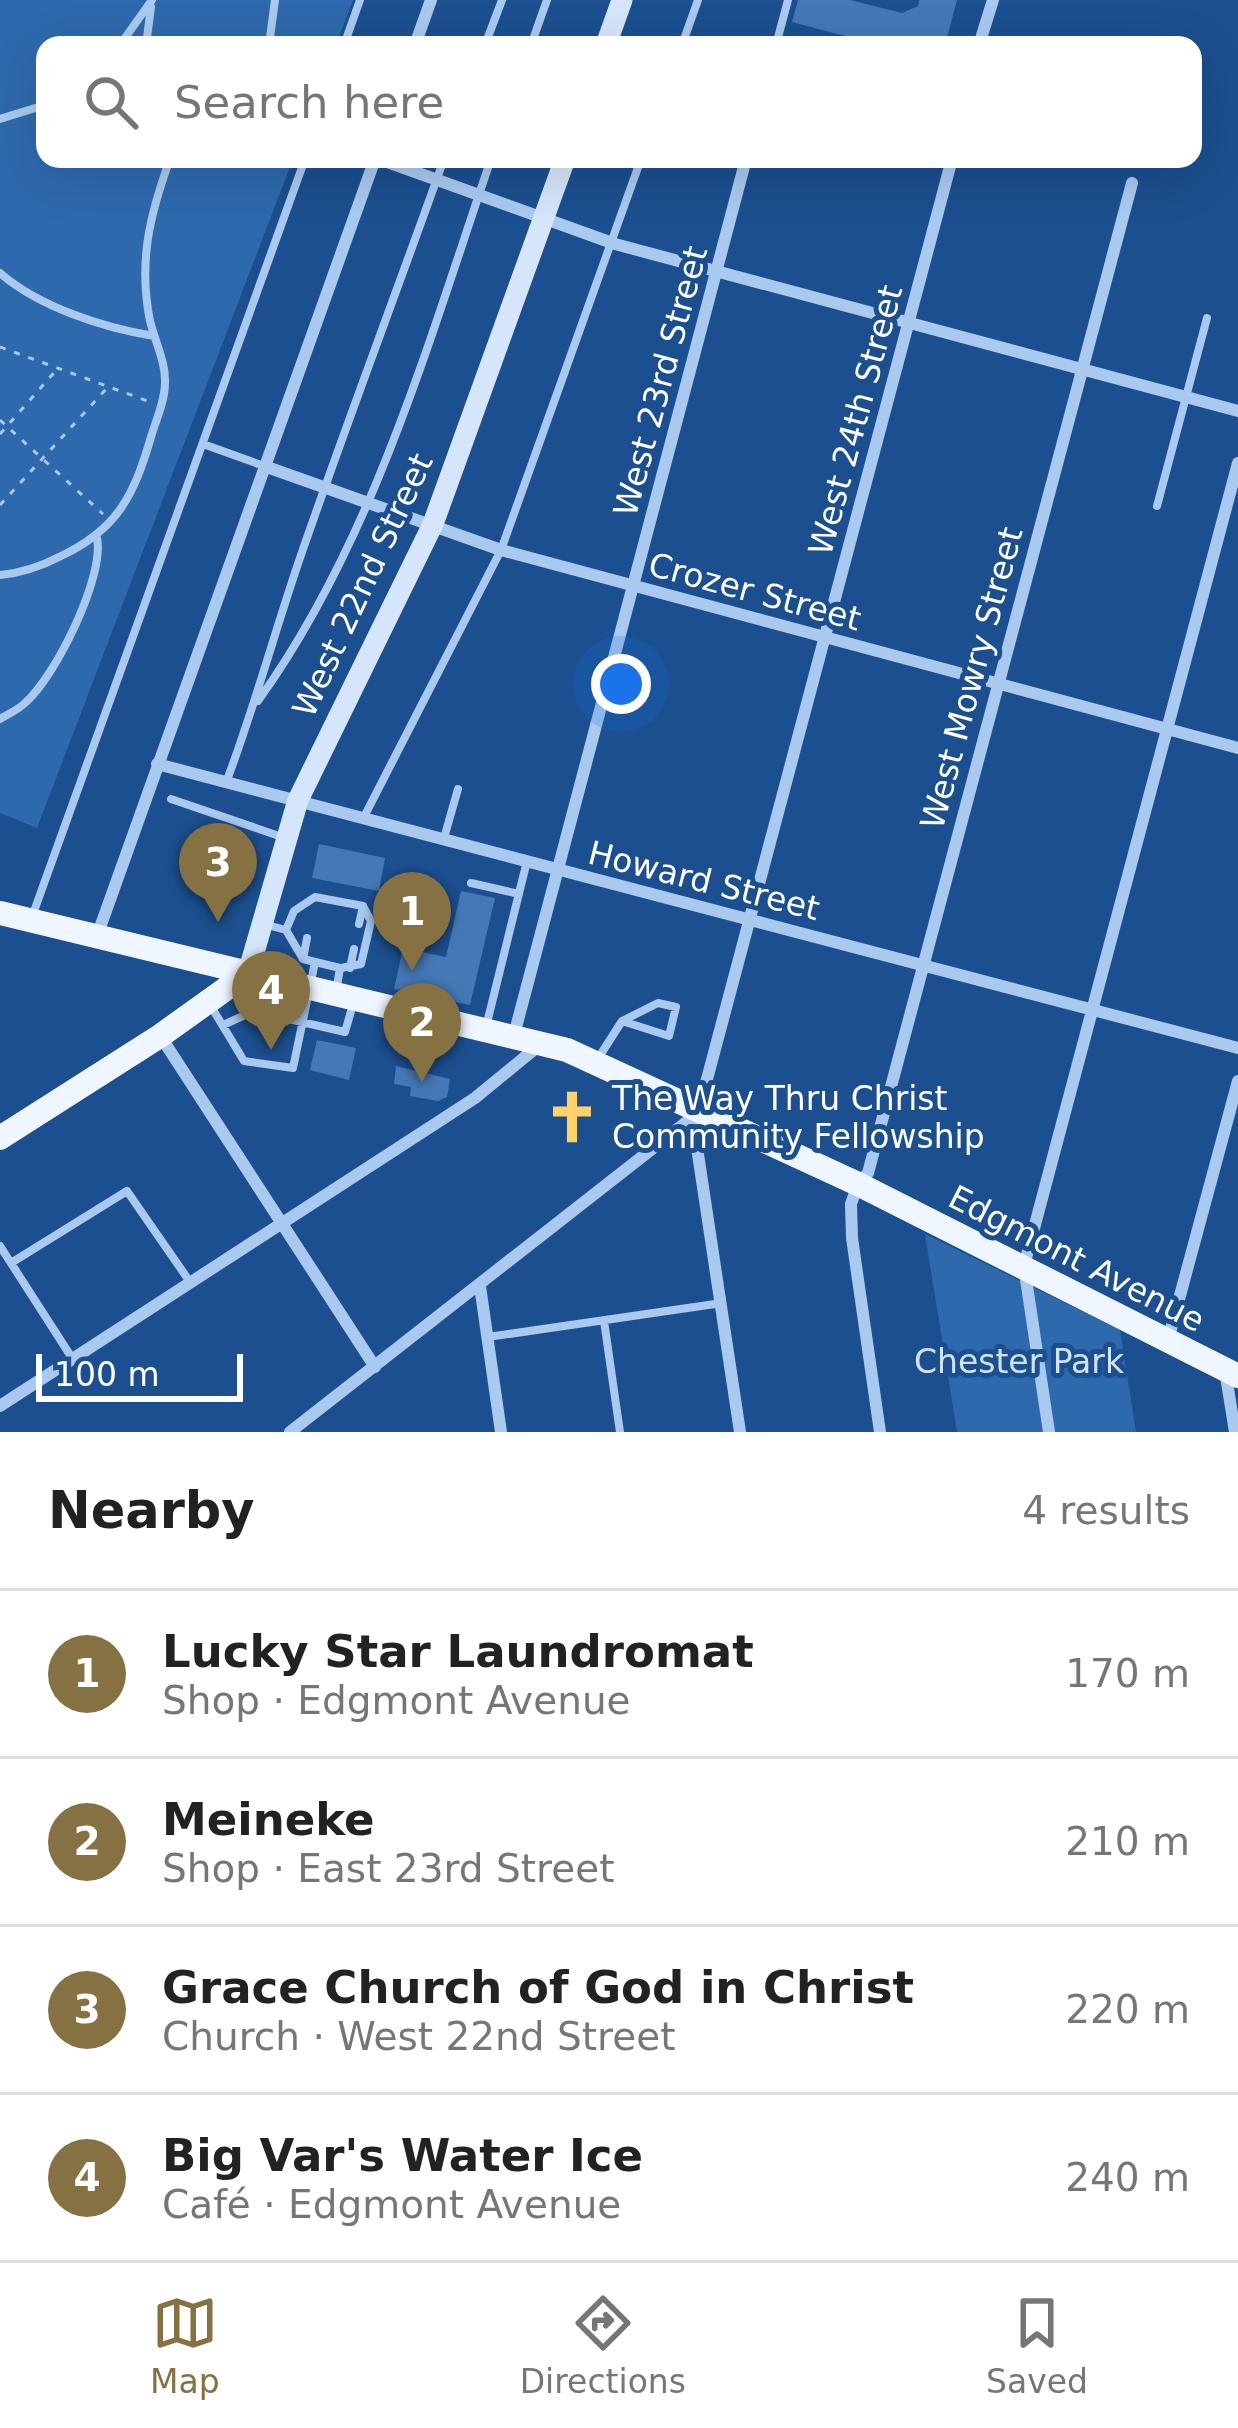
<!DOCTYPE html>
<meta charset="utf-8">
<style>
body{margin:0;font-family:"DejaVu Sans",sans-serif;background:#f6f6f6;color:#222}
.scale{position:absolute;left:36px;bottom:30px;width:207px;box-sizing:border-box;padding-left:12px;border:6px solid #fff;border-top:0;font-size:33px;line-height:42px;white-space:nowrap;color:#fff;-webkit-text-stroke:9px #1b4f8f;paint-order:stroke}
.you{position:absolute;left:621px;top:684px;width:42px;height:42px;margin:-30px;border:9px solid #fff;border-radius:50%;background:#1a73e8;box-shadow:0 0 0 18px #1a73e833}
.badge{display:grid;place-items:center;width:78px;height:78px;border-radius:50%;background:#857141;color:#fff;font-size:39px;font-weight:700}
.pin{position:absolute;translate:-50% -99px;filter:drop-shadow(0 3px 6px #0008)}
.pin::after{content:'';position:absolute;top:63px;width:42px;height:36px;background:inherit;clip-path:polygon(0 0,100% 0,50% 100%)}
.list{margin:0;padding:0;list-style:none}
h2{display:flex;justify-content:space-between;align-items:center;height:156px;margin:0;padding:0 48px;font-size:51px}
h2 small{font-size:39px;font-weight:400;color:#767676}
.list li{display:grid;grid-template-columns:78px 1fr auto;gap:36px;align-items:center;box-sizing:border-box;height:168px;padding:0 48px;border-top:3px solid #e0e0e0}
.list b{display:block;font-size:45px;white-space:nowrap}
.list p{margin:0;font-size:39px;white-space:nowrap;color:#767676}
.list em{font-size:39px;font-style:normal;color:#767676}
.icon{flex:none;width:66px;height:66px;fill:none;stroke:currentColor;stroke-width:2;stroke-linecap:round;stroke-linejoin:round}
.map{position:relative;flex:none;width:1238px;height:1432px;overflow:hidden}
.search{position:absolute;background:#fff;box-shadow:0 12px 48px #0002;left:36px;right:36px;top:36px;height:132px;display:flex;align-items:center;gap:30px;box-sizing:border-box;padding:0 42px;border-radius:24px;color:#767676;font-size:45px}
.sheet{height:828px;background:#fff}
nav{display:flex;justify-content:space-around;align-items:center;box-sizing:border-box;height:168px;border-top:3px solid #e0e0e0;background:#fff;font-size:33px;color:#767676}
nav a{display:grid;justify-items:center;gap:6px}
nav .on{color:#857141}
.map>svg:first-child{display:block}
.green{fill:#2e69ad}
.building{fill:#4478b7}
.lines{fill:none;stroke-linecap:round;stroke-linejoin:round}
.path{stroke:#a9c9ee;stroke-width:3;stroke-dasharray:6 9;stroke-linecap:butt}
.lane{stroke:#a9c9ee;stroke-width:8}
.street{stroke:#a9c9ee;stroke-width:12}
.secondary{stroke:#d6e6fa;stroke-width:21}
.primary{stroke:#f0f6ff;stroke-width:24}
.labels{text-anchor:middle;stroke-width:10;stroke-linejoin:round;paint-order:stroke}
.street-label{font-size:33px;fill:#fff;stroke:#1b4f8f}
.poi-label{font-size:33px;fill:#fff;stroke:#1b4f8f;text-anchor:start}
.park-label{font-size:33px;fill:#cfe3fa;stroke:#1b4f8f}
</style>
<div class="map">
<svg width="1238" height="1432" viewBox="0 0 1238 1432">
<rect width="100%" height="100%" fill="#1b4f8f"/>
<path class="green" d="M0 0H353L336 45H45V159H293L37 828 0 813Z
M925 1234 1120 1330 1136 1432H957Z"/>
<path class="building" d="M798 0H850L902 13 918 6 919 0H957L945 45H879L792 22Z
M319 844 385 858 379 891 312 878Z
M461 891 495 898 470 1005 394 989 403 948 446 957Z
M317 1040 356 1048 349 1080 310 1070Z
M396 1066 450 1079 447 1097 438 1101 410 1096 411 1087 394 1084Z"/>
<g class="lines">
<path class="path" d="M0 347 153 403
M0 420 103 514
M0 434 58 368
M0 505 108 387"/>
<path class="lane" d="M120 45 152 0
M146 45 151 7
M269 45 275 0
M344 45 360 0
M485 45 502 0
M531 45 547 0
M682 45 698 0
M776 45 788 0
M0 119 45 105
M0 273C39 307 104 328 154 336
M203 444 264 466
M1157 506 1207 318
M0 575C21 573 42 566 61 556 118 529 134 495 151 437 156 420 165 401 165 383 166 363 155 341 150 321 138 262 150 214 170 159
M258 701C373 541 428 343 491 159
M0 719C8 714 18 710 25 703 55 677 105 577 97 538
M227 780C255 706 275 630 301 555 347 422 397 291 444 159
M171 799 285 838
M365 815 501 550 641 159
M444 838 458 789
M471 883 519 894
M33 914 305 159
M267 925 286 930 303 959 340 968 336 992
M286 930 294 911 315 897 363 906 359 924
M303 959 307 938
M341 968 361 964 371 921 364 908
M350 968 354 949
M212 1008 244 1061 293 1068 315 962
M223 1025 254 1011 345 1032 354 1001
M486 1027 527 861
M599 1057 622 1021 669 1036 676 1007 658 1003 622 1021
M0 1246 72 1358
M11 1263 127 1191 190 1282
M604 1321 620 1432
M488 1337 722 1303"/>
<path class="street" d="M415 45 431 0
M979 45 993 0
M379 159 615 244 1238 411
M264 466 501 550 1238 748
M157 764 1238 1048
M97 936 375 159
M514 1035 746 159
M161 1037 375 1367
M480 1286 501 1432
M1168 1340 1238 1081
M1225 1370 1235 1432
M0 1406 475 1098 542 1043
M290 1432 698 1113
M740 1432 696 1141 698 1113 952 159
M880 1432 852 1238 851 1204 858 1184 868 1173 1132 183
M1049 1432 1024 1266 1238 463"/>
<path class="secondary" d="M606 45 622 0
M248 973 298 800 433 524 565 159"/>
<path class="primary" d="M0 913 567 1050 858 1184 1238 1376
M0 1138 160 1036 248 973"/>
</g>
<defs>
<symbol id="church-bare" viewBox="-9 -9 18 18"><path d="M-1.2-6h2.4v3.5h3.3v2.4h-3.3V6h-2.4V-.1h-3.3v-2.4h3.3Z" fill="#ffd166" stroke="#1b4f8f" stroke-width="2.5" paint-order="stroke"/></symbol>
</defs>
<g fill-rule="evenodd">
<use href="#church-bare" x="534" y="1079" width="76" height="76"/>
</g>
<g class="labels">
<g class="street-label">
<text transform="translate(660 381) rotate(-75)" y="12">West 23rd Street</text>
<text transform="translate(855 420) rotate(-75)" y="12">West 24th Street</text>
<text transform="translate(362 585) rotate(-65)" y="12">West 22nd Street</text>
<text transform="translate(755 591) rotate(15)" y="12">Crozer Street</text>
<text transform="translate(971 678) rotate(-75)" y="12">West Mowry Street</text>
<text transform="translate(704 880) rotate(14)" y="12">Howard Street</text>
<text transform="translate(1077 1258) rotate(27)" y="12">Edgmont Avenue</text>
</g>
<g class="poi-label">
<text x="612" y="1110">The Way Thru Christ<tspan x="612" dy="38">Community Fellowship</tspan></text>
</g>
<g class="park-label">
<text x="1019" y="1373">Chester Park</text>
</g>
</g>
</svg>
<div class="scale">100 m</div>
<div class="you"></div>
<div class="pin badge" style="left:412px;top:971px">1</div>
<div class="pin badge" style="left:422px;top:1082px">2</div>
<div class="pin badge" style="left:218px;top:922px">3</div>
<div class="pin badge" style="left:271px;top:1050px">4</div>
<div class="search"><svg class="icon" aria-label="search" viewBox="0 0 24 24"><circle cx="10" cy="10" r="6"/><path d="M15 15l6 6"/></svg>Search here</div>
</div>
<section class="sheet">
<h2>Nearby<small>4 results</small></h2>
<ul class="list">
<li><span class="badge">1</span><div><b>Lucky Star Laundromat</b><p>Shop · Edgmont Avenue</p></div><em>170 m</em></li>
<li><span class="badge">2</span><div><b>Meineke</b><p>Shop · East 23rd Street</p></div><em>210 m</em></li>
<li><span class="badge">3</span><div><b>Grace Church of God in Christ</b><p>Church · West 22nd Street</p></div><em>220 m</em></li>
<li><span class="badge">4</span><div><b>Big Var's Water Ice</b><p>Café · Edgmont Avenue</p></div><em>240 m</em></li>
</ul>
</section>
<nav>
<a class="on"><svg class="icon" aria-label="map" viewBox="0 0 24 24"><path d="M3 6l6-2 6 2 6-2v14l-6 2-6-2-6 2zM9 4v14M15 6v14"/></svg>Map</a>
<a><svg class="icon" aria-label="directions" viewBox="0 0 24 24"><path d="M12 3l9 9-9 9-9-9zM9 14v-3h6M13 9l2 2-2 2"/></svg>Directions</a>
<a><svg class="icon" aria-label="saved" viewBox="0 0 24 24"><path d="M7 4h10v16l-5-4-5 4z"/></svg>Saved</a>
</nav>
